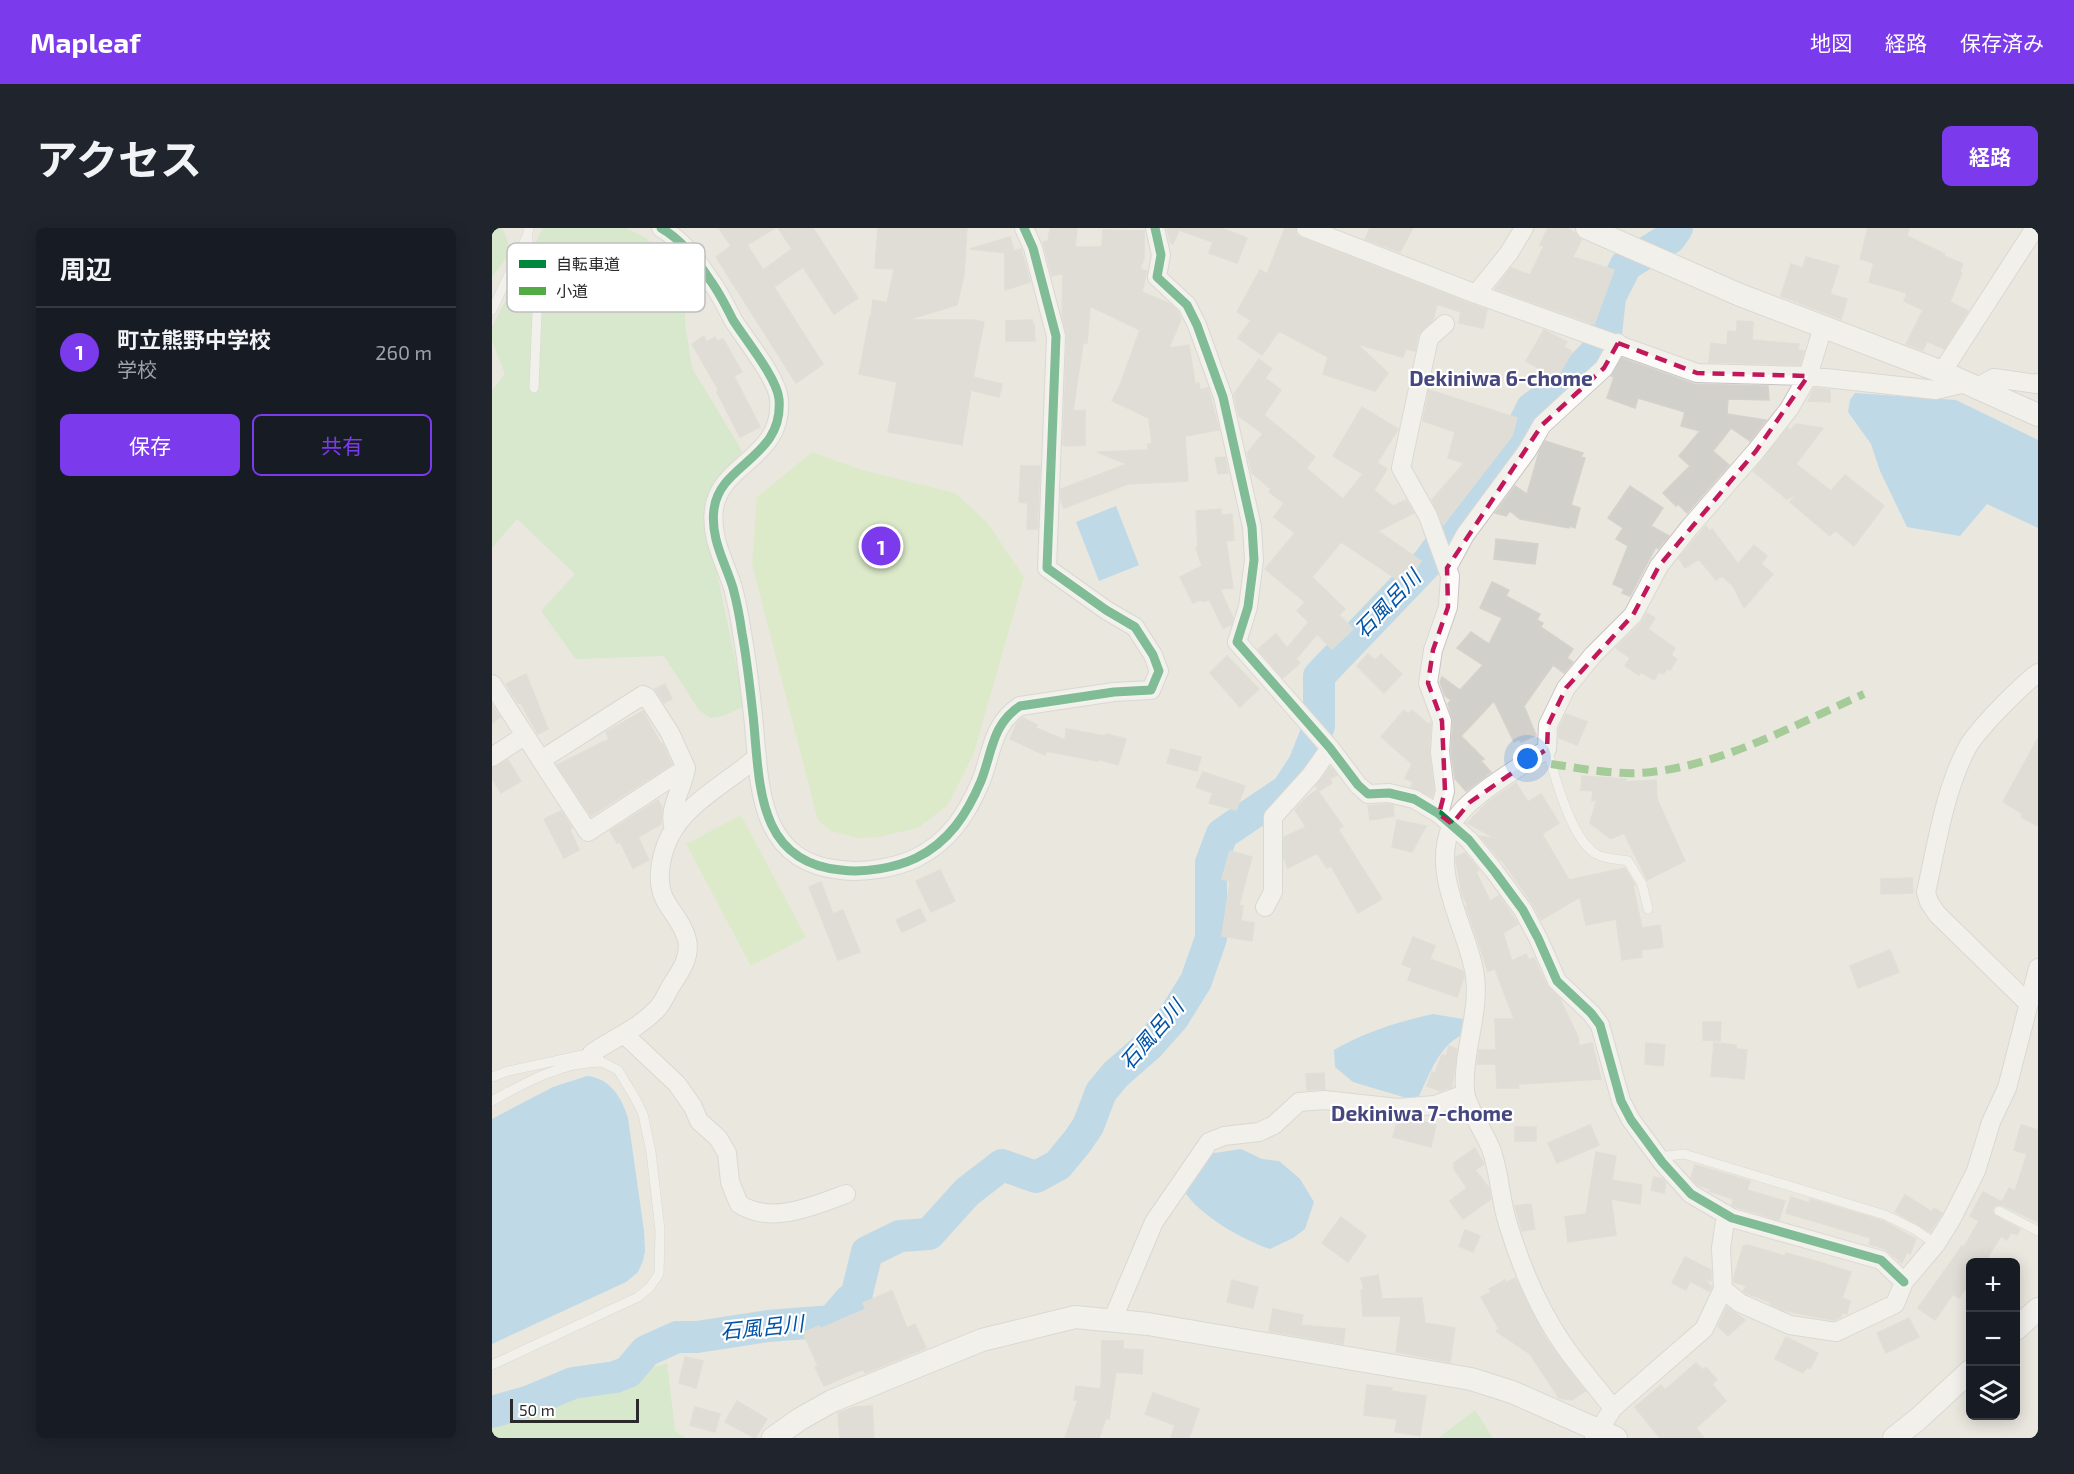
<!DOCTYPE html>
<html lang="ja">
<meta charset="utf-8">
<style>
body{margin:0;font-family:"Exo 2","Noto Sans JP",sans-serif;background:#20242c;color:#f1f3f6}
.controls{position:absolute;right:18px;bottom:18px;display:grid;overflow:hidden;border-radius:9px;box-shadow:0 3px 15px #0003}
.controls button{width:54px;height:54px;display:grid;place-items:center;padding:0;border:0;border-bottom:2px solid #363941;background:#171b24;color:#f1f3f6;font:30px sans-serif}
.scale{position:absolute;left:18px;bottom:15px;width:129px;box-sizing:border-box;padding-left:6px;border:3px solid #2a2a2a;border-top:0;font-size:16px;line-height:21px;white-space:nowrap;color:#2a2a2a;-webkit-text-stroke:4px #fff;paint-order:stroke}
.you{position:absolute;left:1036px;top:531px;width:21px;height:21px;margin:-15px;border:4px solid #fff;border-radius:50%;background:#1a73e8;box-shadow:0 0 0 9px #1a73e833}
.badge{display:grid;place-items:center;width:39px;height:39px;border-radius:50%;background:#7c3aed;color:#fff;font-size:20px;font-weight:700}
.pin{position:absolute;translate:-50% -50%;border:3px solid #fff;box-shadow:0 2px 6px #0006}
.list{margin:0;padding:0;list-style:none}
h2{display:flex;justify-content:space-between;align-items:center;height:78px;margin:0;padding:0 24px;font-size:26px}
h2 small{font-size:20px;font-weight:400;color:#9ea1a6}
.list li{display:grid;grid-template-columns:39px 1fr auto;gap:18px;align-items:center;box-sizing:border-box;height:90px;padding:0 24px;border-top:2px solid #363941}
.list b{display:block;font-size:22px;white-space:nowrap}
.list p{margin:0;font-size:20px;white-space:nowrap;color:#9ea1a6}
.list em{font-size:20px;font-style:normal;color:#9ea1a6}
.actions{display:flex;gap:12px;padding:18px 24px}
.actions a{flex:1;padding:14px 0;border:2px solid #7c3aed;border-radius:9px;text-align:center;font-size:21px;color:#7c3aed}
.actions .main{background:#7c3aed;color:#fff}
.icon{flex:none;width:33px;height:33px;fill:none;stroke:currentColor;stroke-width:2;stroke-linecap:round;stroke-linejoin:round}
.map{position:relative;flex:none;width:1546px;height:1210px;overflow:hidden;border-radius:9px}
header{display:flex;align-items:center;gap:36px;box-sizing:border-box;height:84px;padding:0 30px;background:#7c3aed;color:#fff}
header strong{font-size:28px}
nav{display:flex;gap:33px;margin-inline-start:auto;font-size:21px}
.intro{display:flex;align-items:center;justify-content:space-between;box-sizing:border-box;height:144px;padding:0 36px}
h1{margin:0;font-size:42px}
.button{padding:15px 27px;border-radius:9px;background:#7c3aed;color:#fff;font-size:21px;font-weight:700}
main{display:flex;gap:36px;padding:0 36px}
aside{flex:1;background:#171b24;border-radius:9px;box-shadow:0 3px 15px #0003}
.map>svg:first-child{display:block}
.green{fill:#c2e8b5}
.pitch{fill:#cdedb2}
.water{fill:#8cc7f2}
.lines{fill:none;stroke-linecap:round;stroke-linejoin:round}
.river{stroke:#8cc7f2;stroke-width:32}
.building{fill:#d2d0ca;stroke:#d4d2cb;stroke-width:1.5}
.service-casing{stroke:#c7c5c5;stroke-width:10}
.minor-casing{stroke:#c7c5c5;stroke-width:20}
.tertiary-casing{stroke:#c7c5c5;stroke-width:24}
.service{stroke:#fcfbfa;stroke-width:9}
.minor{stroke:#fcfbfa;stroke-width:18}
.tertiary{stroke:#fcfbfa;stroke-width:22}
.quiet{stroke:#53ab44;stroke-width:8;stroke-dasharray:15 8;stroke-linecap:butt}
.cycleway-casing{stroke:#fff;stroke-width:13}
.cycleway{stroke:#00873e;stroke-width:9}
.marked{fill:none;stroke:#c2185b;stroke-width:4.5;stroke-dasharray:12 8;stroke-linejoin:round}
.labels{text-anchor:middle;stroke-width:4.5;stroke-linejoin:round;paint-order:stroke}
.neighbourhood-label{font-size:21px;font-weight:bold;fill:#46477f;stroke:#fff}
.water-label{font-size:21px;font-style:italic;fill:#0153a7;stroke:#fff}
.key{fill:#fff;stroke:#bfbfbf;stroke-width:1.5}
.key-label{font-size:16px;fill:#2a2a2a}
</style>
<header>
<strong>Mapleaf</strong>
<nav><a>地図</a><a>経路</a><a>保存済み</a></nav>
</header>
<div class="intro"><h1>アクセス</h1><a class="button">経路</a></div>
<main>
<aside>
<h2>周辺<small></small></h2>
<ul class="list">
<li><span class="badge">1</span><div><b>町立熊野中学校</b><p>学校</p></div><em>260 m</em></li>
</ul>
<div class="actions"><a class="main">保存</a><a>共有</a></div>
</aside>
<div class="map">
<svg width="1546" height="1210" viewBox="0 0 1546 1210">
<rect width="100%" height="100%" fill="#eae7df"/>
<path class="green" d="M0 0H10C23 26 16 27 0 49Z
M51 0H134L154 10 174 31 194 67 193 95 200 140 250 223 213 289 253 478 231 488 218 490 207 482 172 428 84 431 49 383 83 346 25 291 0 320V162L13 146 0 113V99Z
M175 1135 183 1203 194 1210H0V1195Z
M983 1182 1001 1210H946Z"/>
<path class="pitch" d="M320 224 370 242 463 265 495 294 532 349 482 525 456 577 426 600 386 609 366 610 339 603 326 593 260 336 265 269Z
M249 587 314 709 259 738 194 616Z"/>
<path class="water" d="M1363 165 1464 172 1546 212V300L1495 276 1468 308 1415 299 1388 243 1379 216 1356 184 1358 172Z
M624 278 647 337 607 353 584 294Z
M941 786 971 791 968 808C946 820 938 846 927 868L918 871 861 854 843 839 842 822C873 804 905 794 941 786Z
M95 848C118 850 130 870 136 890L152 1003 153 1023 151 1033 146 1044 134 1054 0 1116V891L61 859Z
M749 921 770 931 787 933 808 951 822 974 813 1001 801 1010 778 1021C751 1012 707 987 692 963L716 926Z"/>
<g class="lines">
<path class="river" d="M0 1184 38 1173 81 1155 123 1149 136 1144 154 1123 185 1109H205L276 1098 340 1093 358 1072 364 1069 375 1024 408 1008 437 1006 475 964 510 937 544 949 566 937 585 914 596 898 609 864 624 846 656 818 681 790 704 753 719 710V635L730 606 795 562 812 536 827 498V448L936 334 1021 218 1040 180 1071 158 1113 115 1118 69 1134 37 1178 10 1185 0"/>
</g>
<path class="building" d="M227 0H283L255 17 271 42 300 21 286 0H321L366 70 342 86 311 39 282 59 331 136 304 155 224 29 239 18Z
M386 0H475L472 47 465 77 415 92H481L492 94 481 149 510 156 507 169 479 162 470 217 396 204 405 154 367 146 378 88 379 90 381 72 395 75 402 41 383 40Z
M558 0H585L583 19H610L611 2 652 3V30L648 41 655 43 650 64 678 76 686 84 689 91 677 120 697 117 703 156 707 155 708 162 716 160 727 202 693 208 696 253 636 256 572 280 569 273V261L635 236 605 224 656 222V216H660L657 190 620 173 628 157 648 102 598 78 595 115H591L581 183 593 182V217L573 218 571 216 575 108 570 87 571 45 560 48 551 14 556 13Z
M675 0H729L755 10 745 35 717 25 721 14 687 2 681 16 678 14Z
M793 0 803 1 805 7 810 10 995 82 991 100 967 95 969 84 945 76 941 92 926 107 923 123 914 121 911 129 865 116 896 145 883 163 831 146 836 129 787 103 770 127 746 110 759 92 745 84 768 42 775 46Z
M878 0H921L908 24 873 11Z
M1056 0H1075L1082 4 1089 12 1081 29 1122 42 1102 96 1003 61 1019 40 1038 47 1052 18 1048 17Z
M1376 0H1417L1415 8 1453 26 1452 28 1471 36 1468 43 1470 45 1458 74 1476 83 1452 121 1435 113 1431 122 1414 116 1431 82 1412 73 1415 65 1377 54 1382 35 1368 31Z
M518 9 522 23 529 21 538 54 513 62V25H514L478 21Z
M1314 29 1347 38 1338 66 1355 71 1349 91 1289 68 1299 36 1311 40Z
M540 92V96H542L543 113H514V93Z
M1245 93 1261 94 1260 112 1307 116 1306 122 1312 123 1308 137 1217 134 1219 115 1235 117 1236 103 1245 104Z
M1052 102 1075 114 1072 118 1080 124 1064 151 1034 133Z
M212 108 215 114 223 109 226 113 231 111 250 144 242 148 268 199 248 209 225 164 227 163 200 116Z
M1130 130 1202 156 1276 158 1277 172 1236 171 1235 186 1274 192 1258 213 1239 200 1221 223 1237 237 1195 285 1186 276 1184 278 1171 265 1198 238 1187 228 1208 203 1189 198 1193 184 1146 170 1143 180 1115 170 1122 149 1119 148Z
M767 131 780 141 773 150 789 162 772 187 823 229 814 240 851 271 871 246 841 228 870 179 906 201 885 235 895 241 882 262 901 278 914 272 922 285 886 303 929 333 919 348 911 344 906 352 849 314 820 349 853 381 847 387 861 401 840 421 825 406 804 431 808 435 791 450 766 421 784 406 795 420 817 394 805 383 813 374 773 341 803 305 782 289 792 275 777 264 779 261 760 245 755 225 771 206 747 188 742 166Z
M1322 160 1338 162V174L1316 173Z
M937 162 1025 190 1020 208 951 297 940 272 972 235 956 230 963 204 931 193Z
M1304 196 1331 200 1304 236 1339 263 1353 247 1392 278 1362 318 1343 302 1338 308 1298 274 1306 265 1295 271 1261 243 1296 200 1299 202Z
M1053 213 1091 225 1089 229 1093 230 1079 277 1088 280 1083 300 1078 298 1077 300 1028 291 1018 283 1014 288 1003 285 1023 258 1035 266 1047 224Z
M733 229 736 245 726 246 723 230Z
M529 238H548L545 301H535L536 275 527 274Z
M1138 258 1171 280 1159 298 1177 308 1166 321 1164 319 1138 368 1130 365 1132 361 1121 356 1136 318 1124 311 1131 300 1116 290Z
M729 281V287L740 286 742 312 734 313 741 360 728 361 741 390 739 397 731 400 717 371 711 374 710 371 701 375 688 349 710 338 704 320H706L704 283Z
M1214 298 1217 303 1220 301 1246 336 1262 317 1275 328 1269 336 1281 346 1252 380 1241 358 1230 348 1224 352 1207 331 1193 340 1187 330Z
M1004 311 1046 316 1043 336 1002 331Z
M1000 354 1017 362 1014 368 1048 386 1045 392 1051 395 1049 399 1081 421 1075 430 1081 434 1072 445 1061 437 1032 478 1044 507 1029 514 1027 511 1022 514 1002 473 969 508 992 531 989 533 999 544 974 563 963 551 959 524 961 493 956 476 959 472 953 468 948 454 950 449 968 462 991 437 965 420 979 404 997 416 1010 390 988 380Z
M1155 385 1163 390 1156 401 1183 420 1179 427 1185 431 1178 442 1175 441 1171 446 1167 444 1162 452 1149 444 1147 447 1133 438 1138 430 1124 420 1149 395Z
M876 426 883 432 889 426 910 446 892 465 865 438Z
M735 428 767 461 748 479 718 445Z
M34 446 56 501 46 506 28 474 26 475 14 456Z
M173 456 180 471 172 475 163 461Z
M0 477 8 489 0 495Z
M912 482 917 486 920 482 936 496 939 495 937 523 942 562 940 569 919 559 921 554 913 550 920 536 889 509Z
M151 483 169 516 170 515 180 536 99 588 65 537 117 511 114 504Z
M1074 486 1095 494 1085 517 1067 510V500Z
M531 490 545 497 544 500 573 512 574 501 613 508 614 506 634 511 626 537 606 531V533L554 523 553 527 518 511 525 495Z
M1546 510V598L1529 589 1531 586 1511 574Z
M679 521 709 529 705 543 675 535Z
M16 532 29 553 9 565 0 550V540Z
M838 539 845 547 837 551 840 555 827 563 824 558Z
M711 544 753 558 744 582 717 575 721 565 704 559Z
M1090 548 1135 551 1131 554 1164 552 1165 571 1193 633 1155 652 1132 605 1119 611 1098 595 1105 571 1100 573 1101 563 1089 562Z
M1024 555 1036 574 1049 566 1067 595 1050 606 1077 652 1133 640 1143 657 1141 658 1150 700 1168 697 1171 719 1149 722 1150 729 1130 732 1124 691 1094 697 1088 669 1049 692 1040 675 1009 631 1008 632 988 608 1005 611 975 595 996 574Z
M825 562 851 598 846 601 890 671 866 685 839 638 835 640 825 625 796 640 792 631V609L814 599 803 582 815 569Z
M166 572 170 580 169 596 146 609 157 632 141 640 128 614 125 615 118 603Z
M896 576 901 577 902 588 878 592 876 578Z
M69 583 80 600 78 602 87 622 72 630 52 591Z
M905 592 934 598 920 624 900 619Z
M738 623 760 629 747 677 751 678 749 693 762 695 760 713 730 708 738 653 730 651Z
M973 625 987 642 984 644 998 673 1007 668 1026 696 1011 705 1020 733 1034 726 1037 732 1042 730 1055 758 1068 771 1086 809 1087 818 1100 815 1109 851 1026 856 1027 860H1005L1004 836H985L987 822H1004L1003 791H1022L1003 741 996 743 974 678H976L970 666 964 633V629Z
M448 642 463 673 439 684 424 653Z
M1420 650 1421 665 1389 666V651Z
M329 654 341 686 351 682 368 724 346 732 317 659Z
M428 681 434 693 410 704 404 692Z
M921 709 943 718 938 731 971 743 972 749 965 769 916 752 920 740 910 736Z
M1398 722 1407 744 1366 760 1358 738Z
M1211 794H1229L1228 813 1211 812Z
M1154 815 1173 817 1171 838 1153 836Z
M1222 815 1244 817V821L1255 822 1252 851 1219 848Z
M957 818 965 821 960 859 948 863 935 858 940 844 943 845 950 827 954 828Z
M832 845 833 861 815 862 814 846Z
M918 890 944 897 939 919 901 909 906 891Z
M1098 897 1107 917 1065 935 1056 915Z
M1529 897 1546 902V994L1510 977 1503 978 1500 983 1502 987 1528 1001 1525 1007 1519 1004 1515 1012 1509 1008 1492 1035H1479V1054L1467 1070 1461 1066 1443 1092 1426 1080 1470 1018 1472 1019 1487 993 1478 988 1491 964 1510 974 1517 960 1523 963 1535 926 1522 922Z
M1023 899H1044V913H1023Z
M983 920 992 936 983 942 997 960 999 971 971 991 958 973 975 960 962 941V935Z
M1104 924 1124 928 1120 952 1150 957 1148 976 1119 971 1124 1007 1076 1014 1073 989 1094 986Z
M1203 937 1258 953 1255 962 1293 973 1287 992 1244 979 1240 977 1241 971 1217 963 1218 961 1206 957 1199 950Z
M1162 949 1170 951 1174 955 1172 965 1159 962Z
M1413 967 1440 984 1442 980 1450 985 1438 1004 1403 984Z
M1299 969 1317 975 1318 971 1391 993 1424 1011 1418 1026 1415 1024 1410 1035 1393 1021 1377 1016 1379 1010 1294 985Z
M1039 976 1043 1001 1030 1003 1023 978Z
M849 989 874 1008 856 1034 830 1015Z
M973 1002 988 1008 981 1024 967 1018Z
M1255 1017 1293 1028 1294 1025 1327 1034 1359 1044 1350 1070 1358 1073 1355 1086 1350 1085 1349 1089 1342 1092 1323 1089 1291 1082 1278 1076V1074L1254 1065 1251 1063 1255 1058 1242 1054V1049L1251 1018Z
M1193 1029 1219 1042V1053L1211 1051 1220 1059 1217 1063 1198 1053 1194 1062 1180 1055Z
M886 1047 890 1071 930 1070 933 1095 963 1100 958 1134 904 1124 909 1088H871L869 1062H872L869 1050Z
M1023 1050 1054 1111 1093 1163 1080 1172 1067 1170 1038 1126 1004 1103 1007 1101 989 1069 999 1064 997 1061 1013 1052 1014 1055Z
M740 1052 766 1059 761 1080 735 1074Z
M400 1063 415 1100 423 1096 434 1120 373 1145 371 1141 332 1158 323 1139 326 1138 311 1105 327 1098 328 1101 374 1081 371 1075Z
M1235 1079 1253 1092 1236 1108 1226 1098Z
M781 1081 811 1087 809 1097 853 1101 851 1116 777 1103Z
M1417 1090 1427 1109 1394 1125 1385 1105Z
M1294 1109 1326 1125 1318 1141 1315 1139 1311 1145 1283 1131Z
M610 1113H631V1121L651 1122 650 1146 624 1144 617 1191 614 1190 607 1210H573L586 1172H582L584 1158 607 1161 609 1159Z
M193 1129 211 1133 204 1160 187 1155Z
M1204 1135 1211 1142 1214 1139 1225 1152 1220 1156 1234 1173 1204 1200 1212 1210H1168L1143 1179 1169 1157 1173 1162Z
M875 1157 900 1160 899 1163 934 1168 928 1208 903 1204 905 1191 872 1187Z
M661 1165 707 1181 697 1210H679L683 1197 653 1186Z
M245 1173 275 1191 263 1210 233 1194Z
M380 1178 382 1210H348L346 1185 362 1179Z
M203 1179 228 1186 223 1204 198 1197Z"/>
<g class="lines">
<defs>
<path id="service" d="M37 0 35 8 46 60 42 160
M0 82 35 8
M1055 521C1063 549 1079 611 1104 626 1112 631 1127 631 1136 633L1150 656 1156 681
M0 849 16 843 100 825 110 834 126 842 143 870 151 886 159 924 168 1002 167 1046 158 1059 146 1069 0 1137
M0 873C34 854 70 834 110 834
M1166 929 1192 926 1393 987 1422 1001 1444 1016
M1507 983 1546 1003"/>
<path id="minor" d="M169 0C189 11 206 33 218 52 227 64 234 78 241 92 253 111 285 150 287 171 292 230 228 235 222 281 218 310 233 334 241 360 245 375 248 391 250 405 255 432 258 460 261 487 268 553 263 634 349 642 372 645 403 640 424 630 457 614 475 586 489 553 500 525 500 496 528 478L622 464 659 462 667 443 661 427 643 399 614 382 555 340 564 108 541 20 532 0
M663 0 669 27 665 49 695 77 705 97 731 169 760 299 762 332 756 379 745 414 838 520 866 557 876 566 897 565 922 571 947 586 977 612 1003 644 1031 682 1046 710 1065 753 1099 785 1108 797 1129 873 1139 892 1170 934 1199 966 1240 990 1389 1032 1412 1054
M814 0 984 66 1205 145 1316 148 1444 162 1474 155
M984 66 1017 25 1032 0
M1450 144 1543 0
M1485 159 1502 150 1544 156 1546 155
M955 340 973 307 1035 223 1050 197 1112 140 1126 115
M0 456 49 532
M151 467 155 469 178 505 194 540 96 604 49 532Z
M0 529 32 508
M947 586 953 563 948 524 950 493 936 455 941 422 956 379 958 348 936 288 909 240 937 110 953 96
M182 601C175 581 191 561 194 540
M773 679 781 664V589L819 547 838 520
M1536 775 1445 686 1437 674 1434 664C1445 616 1452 565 1474 522 1483 503 1529 458 1546 445
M133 807 185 856 201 879 207 893 226 910 235 925 238 954 247 976C279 997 322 978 354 966
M100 825C122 810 146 801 165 781 171 775 174 766 179 758 188 744 199 729 195 712 192 697 180 685 173 672 162 651 170 620 182 601 200 572 239 552 265 529
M1231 1061 1248 1075 1298 1097 1344 1104 1403 1076 1412 1054 1444 1016 1459 992 1484 943 1499 894 1515 860 1546 740
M620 1093 662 994 717 914 732 908 767 904 782 897 807 874 832 872 906 880 943 877 973 866
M1121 1180C1105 1160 1088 1140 1073 1119 1047 1082 1029 1039 1016 996 1008 972 1008 945 999 921 993 905 974 878 973 863 970 822 990 781 982 742 973 696 938 644 960 597 972 570 1030 538 1055 521L1056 497 1074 460 1101 427 1141 387 1167 338 1197 300 1264 223 1297 181 1316 148 1331 99
M1102 1210 1121 1180 1212 1101 1231 1061 1229 1020 1234 986"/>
<path id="tertiary" d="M1095 0 1248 67 1450 144 1546 187
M1524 1101 1546 1081
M281 1210 308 1191 340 1173 490 1112 583 1089 656 1096 979 1151 1020 1164 1124 1210
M1402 1210 1425 1192 1478 1143"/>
</defs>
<use href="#service" class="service-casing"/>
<use href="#minor" class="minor-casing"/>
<use href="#tertiary" class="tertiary-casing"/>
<use href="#service" class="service"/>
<use href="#minor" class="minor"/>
<use href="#tertiary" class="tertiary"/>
<path class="quiet" d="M1059 536C1092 541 1127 548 1160 544 1235 535 1304 496 1372 466"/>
<defs>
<path id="cycleway" d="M169 0C189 11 206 33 218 52 227 64 234 78 241 92 253 111 285 150 287 171 292 230 228 235 222 281 218 310 233 334 241 360 245 375 248 391 250 405 255 432 258 460 261 487 268 553 263 634 349 642 372 645 403 640 424 630 457 614 475 586 489 553 500 525 500 496 528 478L622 464 659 462 667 443 661 427 643 399 614 382 555 340 564 108 541 20 532 0
M663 0 669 27 665 49 695 77 705 97 731 169 760 299 762 332 756 379 745 414 838 520 866 557 876 566 897 565 922 571 947 586 977 612 1003 644 1031 682 1046 710 1065 753 1099 785 1108 797 1129 873 1139 892 1170 934 1199 966 1240 990 1389 1032 1412 1054"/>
</defs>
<use href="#cycleway" class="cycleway-casing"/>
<use href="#cycleway" class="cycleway"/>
</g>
<path d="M0 0H1546V1210H0ZM1126 115 1205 145 1316 148 1264 223 1167 338 1141 387 1074 460 1056 497 1055 521 978 574 960 596 947 586 953 563 950 493 936 455 941 422 956 379 955 340 1050 197 1112 140Z" fill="#eae7df" fill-opacity=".55" fill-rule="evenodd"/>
<path class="marked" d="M1126 115 1205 145 1316 148 1264 223 1167 338 1141 387 1074 460 1056 497 1055 521 978 574 960 596 947 586 953 563 950 493 936 455 941 422 956 379 955 340 1050 197 1112 140Z"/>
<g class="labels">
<g class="neighbourhood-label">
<text x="1009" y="158">Dekiniwa 6-chome</text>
<text x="930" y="893">Dekiniwa 7-chome</text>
</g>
<g class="water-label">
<text transform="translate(896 376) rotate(-46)" y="7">石風呂川</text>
<text transform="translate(660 807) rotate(-49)" y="7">石風呂川</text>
<text transform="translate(270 1100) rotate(-6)" y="7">石風呂川</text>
</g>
</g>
<rect x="15" y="15" width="198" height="69" rx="9" class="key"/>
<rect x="27" y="32" width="27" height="8" fill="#00873e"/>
<rect x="27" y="59" width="27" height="8" fill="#53ab44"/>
<g class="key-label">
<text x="64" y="42">自転車道</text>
<text x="64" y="69">小道</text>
</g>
</svg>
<div class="controls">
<button>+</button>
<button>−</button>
<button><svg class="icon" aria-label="layers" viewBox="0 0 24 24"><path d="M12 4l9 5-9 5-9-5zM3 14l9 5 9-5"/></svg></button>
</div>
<div class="scale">50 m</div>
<div class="you"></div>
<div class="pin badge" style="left:389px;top:318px">1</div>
</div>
</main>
